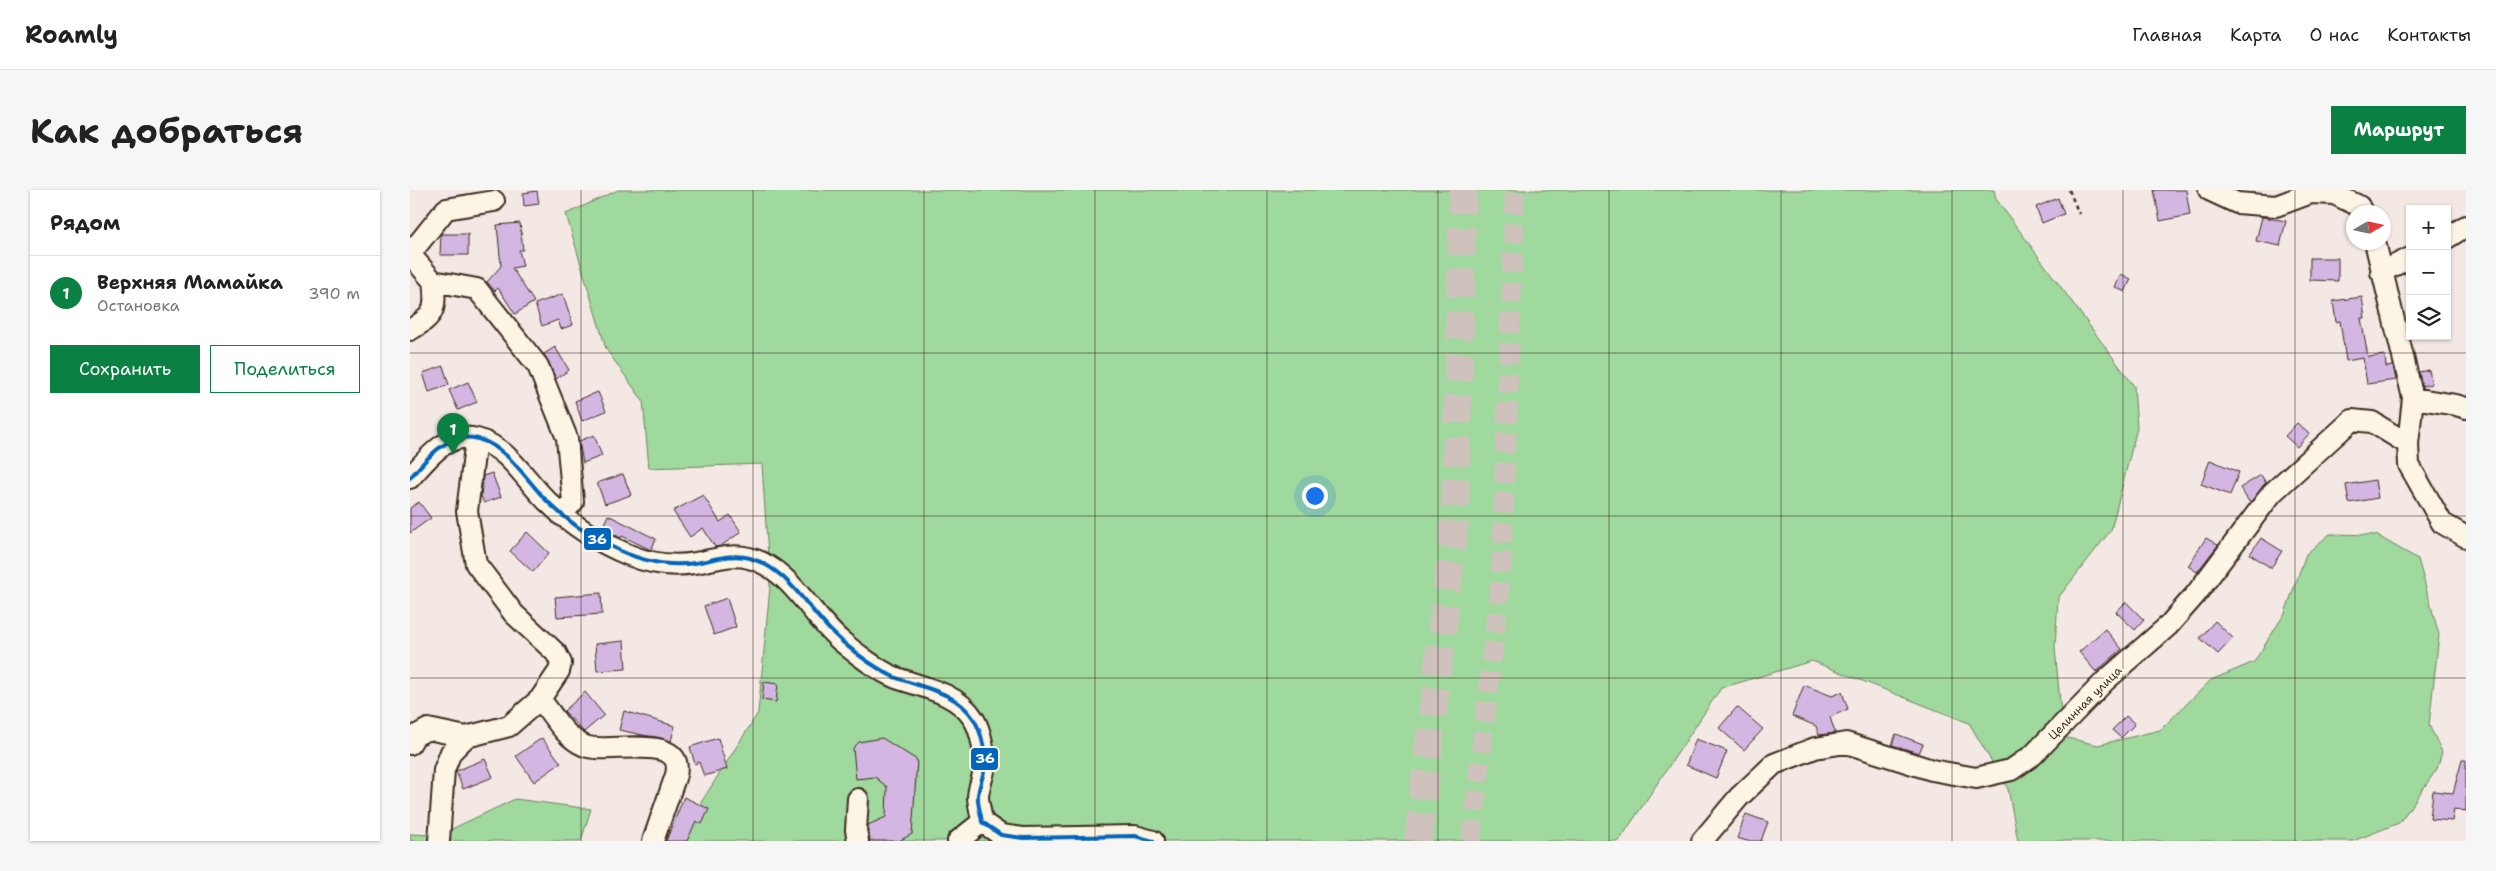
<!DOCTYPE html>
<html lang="ru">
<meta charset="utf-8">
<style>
body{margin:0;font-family:"Shantell Sans",sans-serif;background:#f6f6f6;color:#222}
.controls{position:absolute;right:15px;top:15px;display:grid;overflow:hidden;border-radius:0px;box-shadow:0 1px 4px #0004}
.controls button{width:45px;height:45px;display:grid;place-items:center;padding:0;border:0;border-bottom:1px solid #e0e0e0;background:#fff;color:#222;font:25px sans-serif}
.compass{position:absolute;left:1936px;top:15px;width:45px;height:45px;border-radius:50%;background:#fff;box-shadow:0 1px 4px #0004;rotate:81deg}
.you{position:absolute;left:904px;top:305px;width:18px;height:18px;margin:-12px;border:4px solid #fff;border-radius:50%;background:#1a73e8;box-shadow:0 0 0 8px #1a73e833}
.badge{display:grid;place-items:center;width:32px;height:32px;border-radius:50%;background:#0b8043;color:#fff;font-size:16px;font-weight:700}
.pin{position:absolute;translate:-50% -41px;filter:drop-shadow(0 1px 2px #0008)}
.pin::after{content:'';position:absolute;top:26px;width:18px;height:15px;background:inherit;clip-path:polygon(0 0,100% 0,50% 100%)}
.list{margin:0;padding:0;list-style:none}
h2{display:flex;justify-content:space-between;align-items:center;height:65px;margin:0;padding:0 20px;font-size:21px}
h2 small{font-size:16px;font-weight:400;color:#767676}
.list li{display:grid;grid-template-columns:32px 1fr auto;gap:15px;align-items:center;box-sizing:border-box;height:75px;padding:0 20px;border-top:1px solid #e0e0e0}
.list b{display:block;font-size:19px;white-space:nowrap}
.list p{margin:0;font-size:16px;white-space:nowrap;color:#767676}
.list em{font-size:16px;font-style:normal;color:#767676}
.actions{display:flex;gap:10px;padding:15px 20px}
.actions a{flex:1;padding:11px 0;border:1px solid #0b8043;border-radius:0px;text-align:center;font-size:18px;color:#0b8043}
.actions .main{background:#0b8043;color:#fff}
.icon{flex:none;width:28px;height:28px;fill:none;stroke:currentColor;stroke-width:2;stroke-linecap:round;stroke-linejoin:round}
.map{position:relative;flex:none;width:2056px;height:651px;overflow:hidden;border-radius:0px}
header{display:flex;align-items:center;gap:30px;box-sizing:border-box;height:70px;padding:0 25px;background:#fff;border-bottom:1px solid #e0e0e0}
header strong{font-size:24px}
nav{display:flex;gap:28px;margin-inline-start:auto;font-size:18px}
.intro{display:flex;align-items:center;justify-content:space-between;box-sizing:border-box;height:120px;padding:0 30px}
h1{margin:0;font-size:35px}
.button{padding:12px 22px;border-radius:0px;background:#0b8043;color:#fff;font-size:18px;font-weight:700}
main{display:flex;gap:30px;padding:0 30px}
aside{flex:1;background:#fff;border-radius:0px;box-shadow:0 1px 4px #0004}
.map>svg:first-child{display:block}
.green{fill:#9fd99e;stroke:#6d825e}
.building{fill:#d4b6e3;stroke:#3b2a1e}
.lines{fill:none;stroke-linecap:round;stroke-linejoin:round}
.minor-tunnel{stroke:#cfc2bd;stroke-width:20;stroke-dasharray:20 10;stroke-linecap:butt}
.highway-tunnel{stroke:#cfc2bd;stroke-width:28;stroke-dasharray:28 14;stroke-linecap:butt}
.minor-casing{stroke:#3b2a1e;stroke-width:24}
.path{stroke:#3b2a1e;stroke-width:2.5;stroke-dasharray:4 4;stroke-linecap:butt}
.minor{stroke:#fcf5e5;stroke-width:20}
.bus-1-casing{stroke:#fcf5e5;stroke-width:8}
.bus-1{stroke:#0065bd;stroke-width:4}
.grid{fill:none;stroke:#3b2a1e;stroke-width:1;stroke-opacity:0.55}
.labels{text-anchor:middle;stroke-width:5;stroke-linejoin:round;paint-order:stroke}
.street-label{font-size:12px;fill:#3b2a1e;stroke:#fcf5e5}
.line-badge{stroke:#fcf5e5;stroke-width:2}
.badge-label{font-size:14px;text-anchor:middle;font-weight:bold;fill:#fff}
</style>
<header>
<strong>Roamly</strong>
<nav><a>Главная</a><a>Карта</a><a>О нас</a><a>Контакты</a></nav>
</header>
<div class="intro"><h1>Как добраться</h1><a class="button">Маршрут</a></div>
<main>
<aside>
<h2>Рядом<small></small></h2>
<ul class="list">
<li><span class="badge">1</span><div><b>Верхняя Мамайка</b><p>Остановка</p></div><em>390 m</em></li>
</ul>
<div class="actions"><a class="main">Сохранить</a><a>Поделиться</a></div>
</aside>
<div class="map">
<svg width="2056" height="651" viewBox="0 0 2056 651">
<rect width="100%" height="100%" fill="#f4e8e5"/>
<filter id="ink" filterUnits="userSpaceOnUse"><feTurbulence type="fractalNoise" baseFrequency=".02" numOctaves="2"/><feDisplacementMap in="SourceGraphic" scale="10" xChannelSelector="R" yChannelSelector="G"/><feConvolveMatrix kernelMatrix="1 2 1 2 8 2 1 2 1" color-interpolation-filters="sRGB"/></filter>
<g filter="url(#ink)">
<path class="green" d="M208 0H1584L1586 9 1724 196 1727 238 1701 340 1648 408 1645 457 1653 547 1688 555 1750 540 1801 490 1844 472 1875 423 1896 364 1920 344 1966 345 2008 369 2029 445 2019 535 2032 562 2027 579 1989 633 1943 651H1608L1598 599 1559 533 1402 471 1311 498 1209 651H273L278 633 348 523 360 397 352 274 239 278 233 211 196 159 156 24Z
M105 609 181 619 171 651H0V644L29 645Z"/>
<path class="building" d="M1744 0H1776L1780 25 1750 31Z
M127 1 129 14 114 16 113 3Z
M1648 8 1654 24 1632 33 1626 17Z
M1852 27 1876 31 1870 56 1846 51Z
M110 33 113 60H109L113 76 102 78 124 112 105 124 88 98 85 101 77 92 91 76 87 35Z
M31 44H58V65H30Z
M1900 68H1928V91L1900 90Z
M1711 84 1721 89 1715 102 1705 97Z
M153 104 163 135 151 139 148 130 132 136 125 114Z
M1952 107 1955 128H1951L1958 167 1975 165 1976 177 1983 176 1986 190 1957 194 1953 168 1936 171 1930 131 1926 132 1923 111Z
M145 157 159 180 146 189 134 164Z
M33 176 39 195 19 202 13 183Z
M2019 180 2022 194 2012 196 2009 182Z
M58 192 67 212 48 220 39 200Z
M188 202 196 221 172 231 165 211Z
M1887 233 1899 244 1887 257 1875 246Z
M184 245 192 266 173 273 169 251Z
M1800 270 1829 282 1820 305 1791 294Z
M82 283 91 307 74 313 71 306 73 286Z
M213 284 221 305 195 314 187 293Z
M1851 285 1856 293 1840 313 1830 298Z
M1965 290 1968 308 1939 313 1936 295Z
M293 305 310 332 320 325 331 342 311 356 305 357 293 338 280 347 263 321Z
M9 312 21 328 0 343V318Z
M198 325 246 349 241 360 212 346 211 348 192 338Z
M117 342 139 363 123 382 100 361Z
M1796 348 1808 355 1787 382 1778 376Z
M1851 348 1872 361 1861 378 1840 364Z
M191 403 192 424 147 427 145 407Z
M317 408 326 437 304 445 294 416Z
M1716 412 1734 430 1725 440 1706 422Z
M1805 431 1823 448 1808 464 1790 448Z
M1695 439 1712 459 1686 482 1669 462Z
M214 451 216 479 187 481 185 454Z
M354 492 368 494 366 512 352 510Z
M1394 495 1422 506 1432 502 1438 519 1420 527 1425 543 1409 545 1406 536 1382 526Z
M175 502 194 525 174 542 154 521Z
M1327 517 1353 539 1334 560 1309 538Z
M214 521 265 536 261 551 209 540Z
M1716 526 1725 534 1711 548 1702 540Z
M1486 544 1513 554 1509 563 1482 555Z
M132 548 151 573 124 592 106 566Z
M308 548 317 579 294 586 289 572 285 574 280 557Z
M472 548 507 570 502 644 489 651H460L458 635 476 627 477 597 465 587 446 589 443 558 449 552Z
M1286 549 1317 561 1306 588 1276 575Z
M75 569 83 587 53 599 46 581Z
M2052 570H2056V621L2044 619 2042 631 2020 629 2023 601 2043 603Z
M274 607 299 619 292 634 286 631 277 651H256Z
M1336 624 1358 632 1351 651H1337L1327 648Z"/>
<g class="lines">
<path class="minor-tunnel" d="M1061 651 1091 386 1105 0"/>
<path class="highway-tunnel" d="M1008 651 1045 328 1053 0"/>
<defs>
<path id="minor" d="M1799 0 1827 13 1866 16 1901 3 1924 4 1949 16 1952 22
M2037 48 2056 36
M1965 52 2003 208 1998 254 1999 275 2032 333 2056 347
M0 64 23 91 67 99 128 176 157 248 163 312 151 325
M0 64 36 19 84 11
M1971 82 2000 68
M0 140C24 126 27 120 23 91
M2003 208 2046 215 2056 218
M0 288C18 268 37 241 67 249 99 258 115 290 137 311 160 334 190 353 219 365 241 374 262 377 285 373 303 370 321 363 339 368 380 378 401 426 431 451 444 462 469 481 484 487 510 497 545 501 563 528 571 540 576 566 574 581 572 590 568 599 568 608 569 616 571 624 572 632L591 645 613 648 725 646 743 651
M130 509C143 525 155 548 175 556 196 565 276 541 266 585L243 651
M0 554 5 546 18 539 56 547 99 536 130 509 149 481 151 473 146 463 104 424 66 374 57 321 66 249
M448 609 446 640 448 651
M29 651 34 580 41 562 56 547
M548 651 572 632
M1292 651 1329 607 1364 574 1405 558 1436 553 1522 580 1566 588 1601 580 1623 565 1695 491 1758 436 1786 404 1862 303 1942 230 1962 232 1998 254"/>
</defs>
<use href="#minor" class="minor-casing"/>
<path class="path" d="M1659 0 1669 24"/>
<use href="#minor" class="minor"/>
<defs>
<path id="bus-1" d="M0 288C17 268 38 241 68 249 99 258 116 290 137 311 155 329 176 344 198 355 225 369 254 378 285 373 303 370 322 363 340 368 377 379 395 415 421 441 432 452 444 462 457 471 466 477 475 483 484 487 512 498 545 501 563 528 572 542 577 565 574 582 572 589 569 597 568 605 567 614 571 623 572 632L591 645 613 648 725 646 743 651"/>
</defs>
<use href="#bus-1" class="bus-1-casing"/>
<use href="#bus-1" class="bus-1"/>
</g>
</g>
<path class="grid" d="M171 0V651M343 0V651M514 0V651M685 0V651M857 0V651M1028 0V651M1199 0V651M1371 0V651M1542 0V651M1713 0V651M1885 0V651M0 163H2056M0 326H2056M0 488H2056"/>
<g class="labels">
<g class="street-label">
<text transform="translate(1675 513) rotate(-45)" y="4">Целинная улица</text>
</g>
</g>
<g class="line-badge">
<rect x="173" y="337" width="29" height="24" rx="5" fill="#0065bd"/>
<rect x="560" y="557" width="29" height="24" rx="5" fill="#0065bd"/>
</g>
<g class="badge-label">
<text x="187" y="354">36</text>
<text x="575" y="573">36</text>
</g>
</svg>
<div class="controls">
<button>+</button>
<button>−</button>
<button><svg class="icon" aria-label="layers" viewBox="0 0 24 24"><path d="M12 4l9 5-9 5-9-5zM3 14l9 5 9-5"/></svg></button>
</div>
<svg class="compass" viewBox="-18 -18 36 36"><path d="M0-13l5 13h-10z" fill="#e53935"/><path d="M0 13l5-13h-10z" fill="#767676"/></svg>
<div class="you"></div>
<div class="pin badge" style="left:43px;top:264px">1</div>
</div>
</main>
